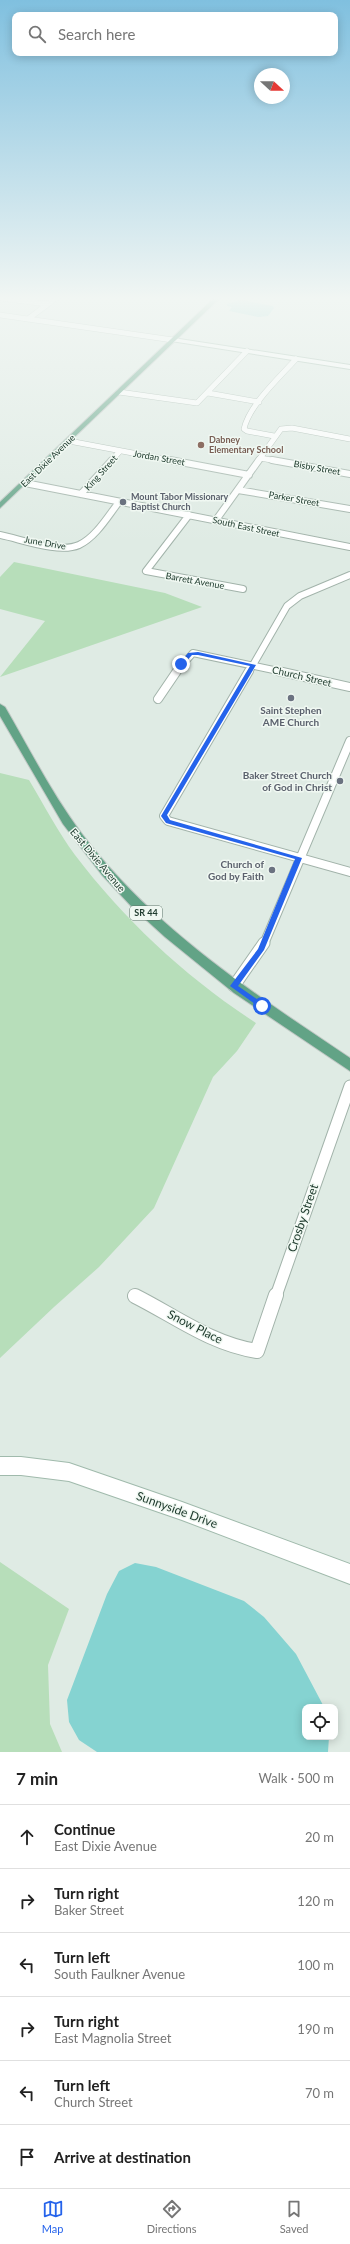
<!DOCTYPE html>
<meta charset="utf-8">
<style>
body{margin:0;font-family:Lato,sans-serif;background:#f6f6f6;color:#222}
.controls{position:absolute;right:12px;bottom:12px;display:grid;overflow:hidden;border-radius:8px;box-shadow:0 2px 10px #0003}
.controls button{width:36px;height:36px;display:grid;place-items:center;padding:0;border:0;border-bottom:1px solid #e0e0e0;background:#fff;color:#222;font:20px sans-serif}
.compass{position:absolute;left:254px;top:68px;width:36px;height:36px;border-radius:50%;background:#fff;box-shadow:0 2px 10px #0003;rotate:111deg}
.stop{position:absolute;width:12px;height:12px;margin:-9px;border:3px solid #2563eb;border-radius:50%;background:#fff}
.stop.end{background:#2563eb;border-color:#fff;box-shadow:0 1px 4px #0008}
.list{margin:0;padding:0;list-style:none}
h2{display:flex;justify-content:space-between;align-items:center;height:52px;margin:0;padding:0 16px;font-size:17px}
h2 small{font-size:13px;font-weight:400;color:#767676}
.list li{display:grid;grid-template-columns:26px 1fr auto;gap:12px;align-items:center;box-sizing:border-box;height:64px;padding:0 16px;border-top:1px solid #e0e0e0}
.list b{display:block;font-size:15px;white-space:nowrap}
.list p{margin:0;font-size:13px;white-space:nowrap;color:#767676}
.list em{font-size:13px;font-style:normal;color:#767676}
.icon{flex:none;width:22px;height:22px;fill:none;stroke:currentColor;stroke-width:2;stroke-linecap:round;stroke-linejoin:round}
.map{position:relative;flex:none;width:350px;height:1752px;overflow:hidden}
.search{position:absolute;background:#fff;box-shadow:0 2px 10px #0003;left:12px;right:12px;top:12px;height:44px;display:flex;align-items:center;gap:10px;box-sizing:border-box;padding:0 14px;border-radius:8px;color:#767676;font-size:15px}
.sheet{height:436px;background:#fff}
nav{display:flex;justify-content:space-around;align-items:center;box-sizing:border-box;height:56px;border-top:1px solid #e0e0e0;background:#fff;font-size:11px;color:#767676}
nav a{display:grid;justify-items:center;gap:2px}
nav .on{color:#2563eb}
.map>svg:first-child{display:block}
.green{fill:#b7deba}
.water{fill:#85d3d1}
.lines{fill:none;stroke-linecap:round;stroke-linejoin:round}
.street-far4-casing{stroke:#a2b3aa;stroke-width:6}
.street-far3-casing{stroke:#a2b3aa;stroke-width:8}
.street-far2-casing{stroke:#a2b3aa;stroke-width:10}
.street-far1-casing{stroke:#a2b3aa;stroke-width:13}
.street-casing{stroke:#a2b3aa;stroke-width:16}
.secondary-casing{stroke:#a0baac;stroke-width:2}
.primary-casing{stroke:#c1c8c5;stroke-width:2}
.street-far4{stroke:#fff;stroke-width:5}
.street-far3{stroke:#fff;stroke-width:6}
.street-far2{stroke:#fff;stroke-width:8}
.street-far1{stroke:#fff;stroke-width:11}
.street{stroke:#fff;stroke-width:14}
.secondary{fill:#fff;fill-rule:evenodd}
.primary{fill:#62a386;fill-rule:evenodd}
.route{fill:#2563eb}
.education-dot{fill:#8d6e63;stroke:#f0f8f2;stroke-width:1.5}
.worship-dot{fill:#6b7280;stroke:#f0f8f2;stroke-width:1.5}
.labels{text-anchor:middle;stroke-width:3;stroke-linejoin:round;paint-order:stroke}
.far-education-label{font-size:9px;font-weight:bold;fill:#785e54;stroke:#f0f8f2;text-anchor:start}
.far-street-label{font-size:9px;fill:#203c2f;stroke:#f0f8f2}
.far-worship-label{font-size:9px;font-weight:bold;fill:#5b616d;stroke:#f0f8f2;text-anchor:start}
.shield{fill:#f0f8f2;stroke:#5e746a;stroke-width:1}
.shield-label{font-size:9px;font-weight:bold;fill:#203c2f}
.street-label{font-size:10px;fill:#203c2f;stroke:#f0f8f2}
.worship-label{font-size:10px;font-weight:bold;fill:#5b616d;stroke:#f0f8f2;text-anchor:end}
.near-street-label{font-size:12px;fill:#203c2f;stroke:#f0f8f2}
</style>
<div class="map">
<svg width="350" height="1752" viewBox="0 0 350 1752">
<rect width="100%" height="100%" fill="#dfebe4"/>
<path class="green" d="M14 562 165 593 202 607 0 677 45 621 0 609V577Z
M0 773 29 780C44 805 58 832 75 855 125 921 187 978 256 1023L237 1051 213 1077 154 1208 99 1267 54 1307 0 1358Z
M0 1562 69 1609 48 1665 50 1724 62 1752H0Z"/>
<path class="water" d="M241 300 273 306 274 308 268 316 258 317 229 311 232 307 227 306V304Z
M135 1563 156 1567 244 1601 264 1617 296 1654 324 1707H305V1737H329L328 1752H97L79 1740 69 1722 67 1700 107 1594 119 1571Z"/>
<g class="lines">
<defs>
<path id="street-far4" d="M0 298 47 304
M0 315 173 340
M28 319 56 298
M119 392 197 403 247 351
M208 393 259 402
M274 436 247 431 244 429C249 405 280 377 296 359
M69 441 175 461
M260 458 277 461
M111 461 120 451
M258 461 281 429 292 428 350 439"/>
<path id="street-far3" d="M170 460 249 475
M272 460 350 474
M25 483 350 547
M238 490 350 509
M81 494 112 460
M189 515 146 571 243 589
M216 520 259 460
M0 535C21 539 59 554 79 545 96 537 108 516 119 502
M176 672 193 653 283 672
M249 672 287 606 300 596 350 575"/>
<path id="street-far2" d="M249 671 164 816 168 821 350 872
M278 671 350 687
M158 699 177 671
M264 944 350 741"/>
<path id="street-far1" d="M234 986 264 943
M276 1296 350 1086"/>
<path id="street" d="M135 1296C175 1316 211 1344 257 1351L276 1295"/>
<path id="secondary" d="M173 338 350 365V369L171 341 170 340Z
M0 1457H21L69 1463 182 1502 350 1564V1584L182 1520 69 1481 21 1475H0Z"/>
<path id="primary" d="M214 298H220L0 508V502Z
M0 704 5 707C30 750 52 794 82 834 153 928 253 993 350 1058V1071L234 993 165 937 132 907 102 875 63 824 0 716Z"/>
</defs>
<use href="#street-far4" class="street-far4-casing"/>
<use href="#street-far3" class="street-far3-casing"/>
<use href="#street-far2" class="street-far2-casing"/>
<use href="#street-far1" class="street-far1-casing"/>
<use href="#street" class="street-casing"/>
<use href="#secondary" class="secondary-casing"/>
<use href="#primary" class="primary-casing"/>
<use href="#street-far4" class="street-far4"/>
<use href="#street-far3" class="street-far3"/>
<use href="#street-far2" class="street-far2"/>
<use href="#street-far1" class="street-far1"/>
<use href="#street" class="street"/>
<use href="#secondary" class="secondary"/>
<use href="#primary" class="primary"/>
</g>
<linearGradient id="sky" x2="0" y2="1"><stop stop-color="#80c0df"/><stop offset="0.55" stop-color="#f1f6f3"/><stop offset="1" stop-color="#f1f6f3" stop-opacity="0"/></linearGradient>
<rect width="350" height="543" fill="url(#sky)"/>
<path class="route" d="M198 652 256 665 167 815 170 820 302 858 264 950 238 986 264 1004 265 1006 262 1009 230 986 258 949 295 859 166 823 161 816 250 666 198 655H192L183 665 179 664 188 653Z"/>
<circle class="education-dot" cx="201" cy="445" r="4"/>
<g class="worship-dot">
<circle cx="123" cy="502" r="4"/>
<circle cx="291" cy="698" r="4"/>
<circle cx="340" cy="781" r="4"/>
<circle cx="272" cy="870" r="4"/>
</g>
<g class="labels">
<g class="far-education-label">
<text x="209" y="443">Dabney<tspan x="209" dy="10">Elementary School</tspan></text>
</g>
<g class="far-street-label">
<text transform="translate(159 458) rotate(10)" y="3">Jordan Street</text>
<text transform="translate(48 461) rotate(-44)" y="3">East Dixie Avenue</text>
<text transform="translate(317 468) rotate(10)" y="3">Bisby Street</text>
<text transform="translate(101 473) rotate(-48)" y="3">King Street</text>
<text transform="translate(294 499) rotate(10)" y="3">Parker Street</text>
<text transform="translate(246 527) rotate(12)" y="3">South East Street</text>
<text transform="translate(45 543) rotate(10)" y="3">June Drive</text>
<text transform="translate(195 581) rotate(10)" y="3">Barrett Avenue</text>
</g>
<g class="far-worship-label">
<text x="131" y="500">Mount Tabor Missionary<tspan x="131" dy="10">Baptist Church</tspan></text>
</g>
<rect class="shield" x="130" y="906" width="32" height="14" rx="3"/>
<g class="shield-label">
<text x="146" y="916">SR 44</text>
</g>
<g class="street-label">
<text transform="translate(302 676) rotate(13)" y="4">Church Street</text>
<text transform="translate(98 860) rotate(50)" y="4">East Dixie Avenue</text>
</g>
<g class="worship-label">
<text x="291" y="714" text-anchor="middle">Saint Stephen<tspan x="291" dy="12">AME Church</tspan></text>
<text x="332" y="779">Baker Street Church<tspan x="332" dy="12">of God in Christ</tspan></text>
<text x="264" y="868">Church of<tspan x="264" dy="12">God by Faith</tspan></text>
</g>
<g class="near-street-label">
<text transform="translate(303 1218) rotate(-71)" y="4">Crosby Street</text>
<text transform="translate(195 1327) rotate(27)" y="4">Snow Place</text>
<text transform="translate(177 1510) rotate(20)" y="4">Sunnyside Drive</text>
</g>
</g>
</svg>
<div class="controls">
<button><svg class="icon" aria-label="locate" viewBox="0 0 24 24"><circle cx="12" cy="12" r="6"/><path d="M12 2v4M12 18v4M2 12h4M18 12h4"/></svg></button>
</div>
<svg class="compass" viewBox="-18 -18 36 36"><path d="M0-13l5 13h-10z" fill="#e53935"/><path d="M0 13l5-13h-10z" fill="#767676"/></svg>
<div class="stop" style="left:262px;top:1006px"></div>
<div class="stop end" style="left:181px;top:664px"></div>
<div class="search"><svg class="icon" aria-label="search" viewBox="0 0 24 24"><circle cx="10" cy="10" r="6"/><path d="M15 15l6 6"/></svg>Search here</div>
</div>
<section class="sheet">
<h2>7 min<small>Walk · 500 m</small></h2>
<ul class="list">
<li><svg class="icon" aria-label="ahead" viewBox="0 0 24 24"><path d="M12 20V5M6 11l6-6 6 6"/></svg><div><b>Continue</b><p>East Dixie Avenue</p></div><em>20 m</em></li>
<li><svg class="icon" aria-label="right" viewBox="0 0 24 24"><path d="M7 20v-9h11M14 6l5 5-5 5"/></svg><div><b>Turn right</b><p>Baker Street</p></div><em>120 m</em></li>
<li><svg class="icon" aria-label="left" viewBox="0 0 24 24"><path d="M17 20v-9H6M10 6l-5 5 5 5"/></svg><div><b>Turn left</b><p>South Faulkner Avenue</p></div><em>100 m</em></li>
<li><svg class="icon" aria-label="right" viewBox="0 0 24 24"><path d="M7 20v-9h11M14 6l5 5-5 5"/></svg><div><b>Turn right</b><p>East Magnolia Street</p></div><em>190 m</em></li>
<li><svg class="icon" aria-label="left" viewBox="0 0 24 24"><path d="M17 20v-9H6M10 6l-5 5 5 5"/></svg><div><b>Turn left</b><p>Church Street</p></div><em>70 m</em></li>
<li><svg class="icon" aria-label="arrive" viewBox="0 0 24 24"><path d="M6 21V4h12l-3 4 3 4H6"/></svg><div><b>Arrive at destination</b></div></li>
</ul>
</section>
<nav>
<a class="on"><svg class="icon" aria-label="map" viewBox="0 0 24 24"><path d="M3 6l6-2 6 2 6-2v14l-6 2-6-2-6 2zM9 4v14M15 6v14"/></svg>Map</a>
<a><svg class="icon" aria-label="directions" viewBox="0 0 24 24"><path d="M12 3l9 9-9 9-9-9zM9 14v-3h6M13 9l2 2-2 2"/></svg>Directions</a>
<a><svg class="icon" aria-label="saved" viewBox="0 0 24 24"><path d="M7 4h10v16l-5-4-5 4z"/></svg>Saved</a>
</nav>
